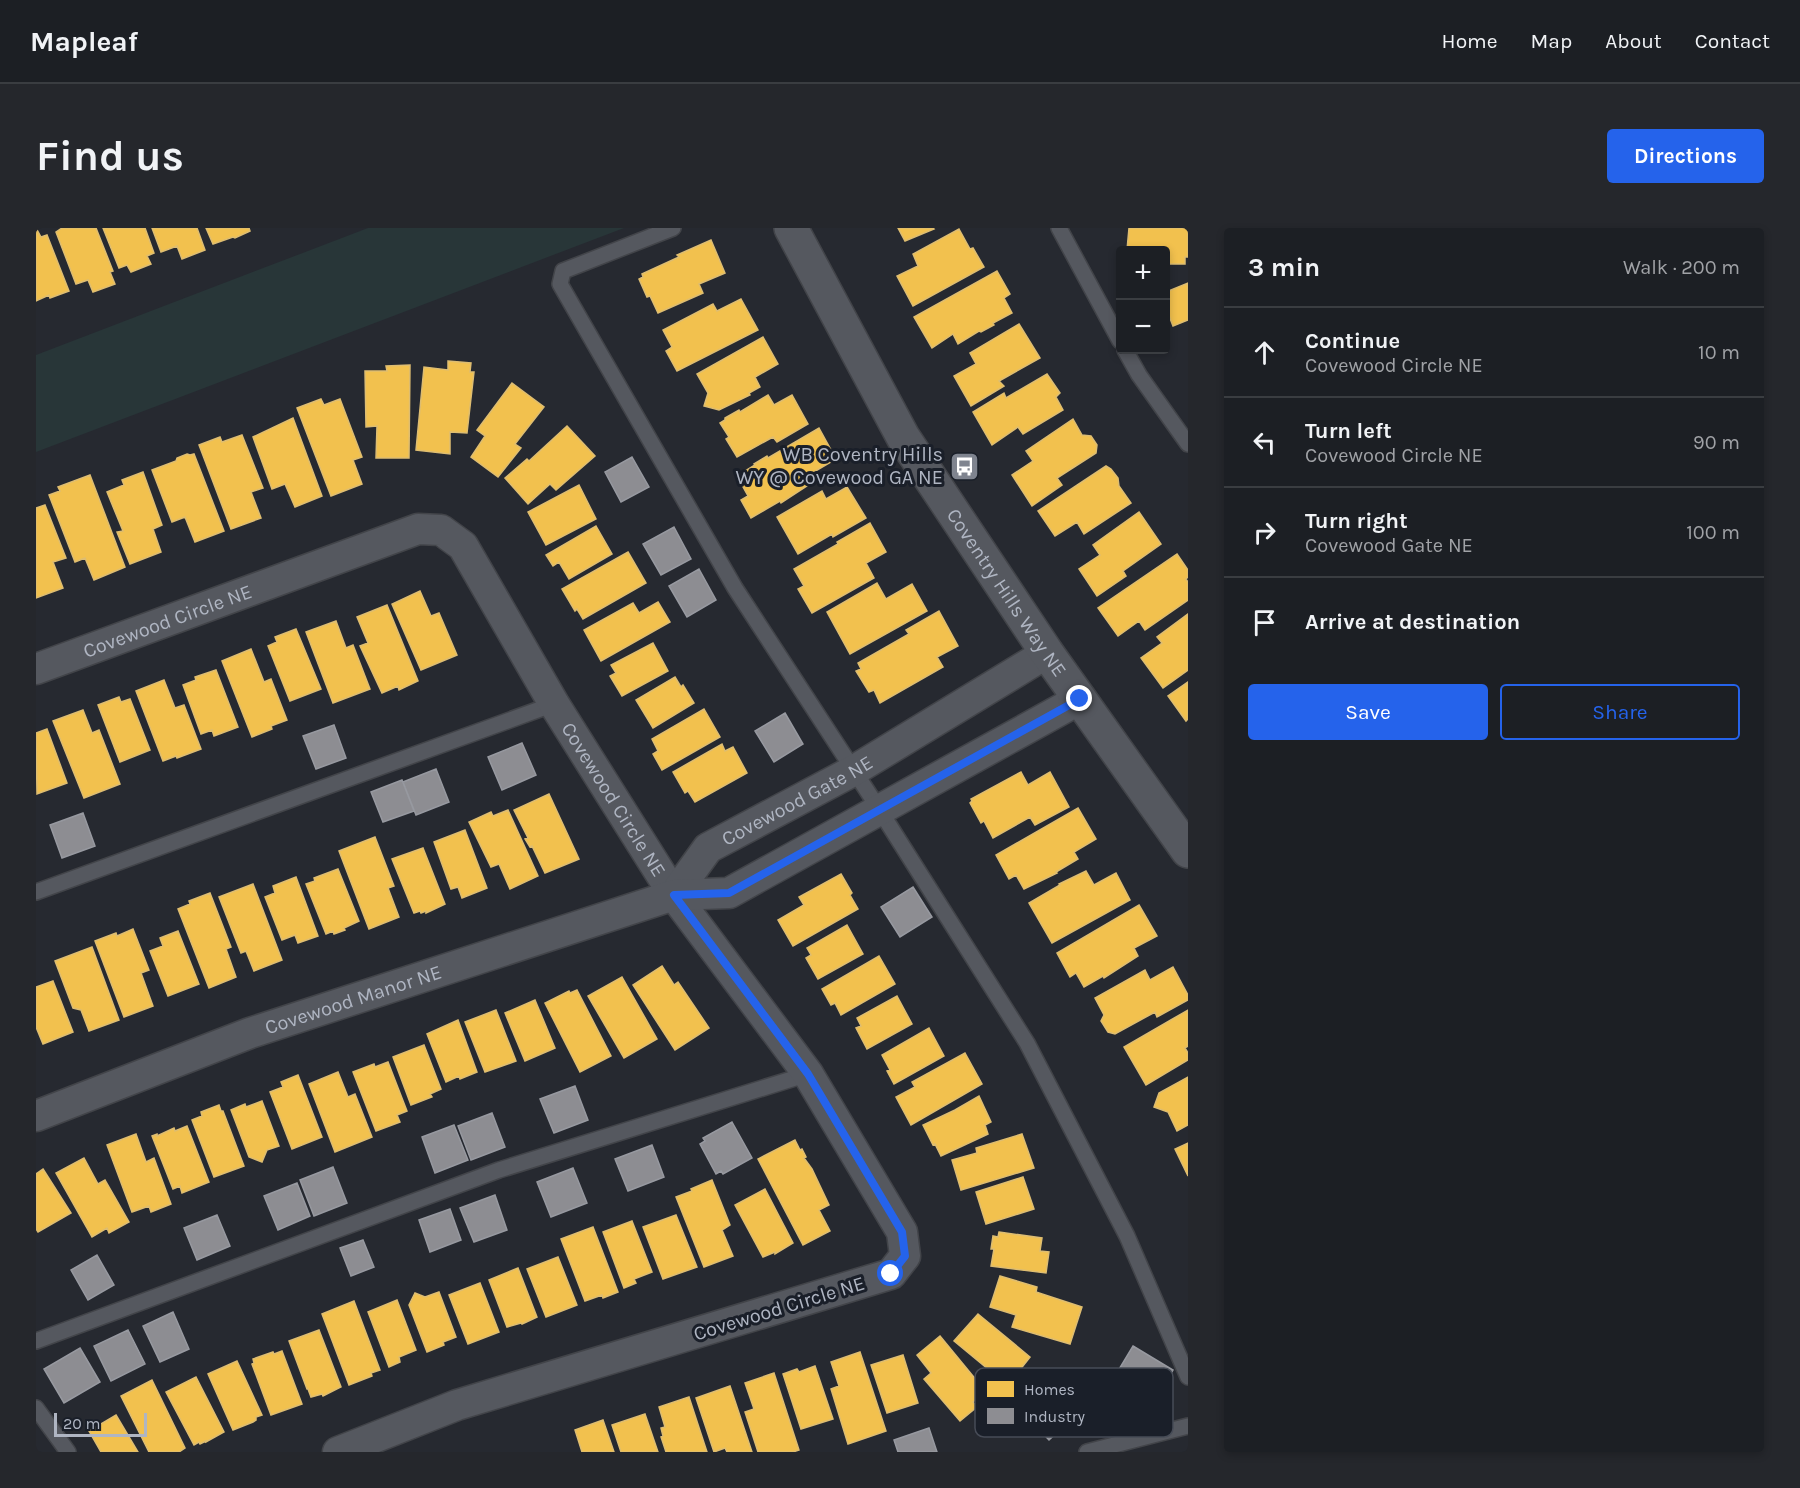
<!DOCTYPE html>
<meta charset="utf-8">
<style>
body{margin:0;font-family:Karla,sans-serif;background:#25272c;color:#f1f3f6}
.controls{position:absolute;right:18px;top:18px;display:grid;overflow:hidden;border-radius:6px;box-shadow:0 3px 9px #0003}
.controls button{width:54px;height:54px;display:grid;place-items:center;padding:0;border:0;border-bottom:2px solid #3a3d41;background:#1c1f24;color:#f1f3f6;font:30px sans-serif}
.scale{position:absolute;left:18px;bottom:15px;width:93px;box-sizing:border-box;padding-left:6px;border:3px solid #afb5c2;border-top:0;font-size:16px;line-height:21px;white-space:nowrap;color:#afb5c2;-webkit-text-stroke:4px #1a1f29;paint-order:stroke}
.stop{position:absolute;width:18px;height:18px;margin:-14px;border:4px solid #2563eb;border-radius:50%;background:#fff}
.stop.end{background:#2563eb;border-color:#fff;box-shadow:0 2px 6px #0008}
.list{margin:0;padding:0;list-style:none}
h2{display:flex;justify-content:space-between;align-items:center;height:78px;margin:0;padding:0 24px;font-size:26px}
h2 small{font-size:20px;font-weight:400;color:#a0a2a6}
.list li{display:grid;grid-template-columns:39px 1fr auto;gap:18px;align-items:center;box-sizing:border-box;height:90px;padding:0 24px;border-top:2px solid #3a3d41}
.list b{display:block;font-size:22px;white-space:nowrap}
.list p{margin:0;font-size:20px;white-space:nowrap;color:#a0a2a6}
.list em{font-size:20px;font-style:normal;color:#a0a2a6}
.actions{display:flex;gap:12px;padding:18px 24px}
.actions a{flex:1;padding:14px 0;border:2px solid #2563eb;border-radius:6px;text-align:center;font-size:21px;color:#2563eb}
.actions .main{background:#2563eb;color:#fff}
.icon{flex:none;width:33px;height:33px;fill:none;stroke:currentColor;stroke-width:2;stroke-linecap:round;stroke-linejoin:round}
.map{position:relative;flex:none;width:1152px;height:1224px;overflow:hidden;border-radius:6px}
header{display:flex;align-items:center;gap:36px;box-sizing:border-box;height:84px;padding:0 30px;background:#1c1f24;border-bottom:2px solid #3a3d41}
header strong{font-size:28px}
nav{display:flex;gap:33px;margin-inline-start:auto;font-size:21px}
.intro{display:flex;align-items:center;justify-content:space-between;box-sizing:border-box;height:144px;padding:0 36px}
h1{margin:0;font-size:42px}
.button{padding:15px 27px;border-radius:6px;background:#2563eb;color:#fff;font-size:21px;font-weight:700}
main{display:flex;gap:36px;padding:0 36px}
aside{flex:1;background:#1c1f24;border-radius:6px;box-shadow:0 3px 9px #0003}
.map>svg:first-child{display:block}
.green{fill:#283638}
.homes{fill:#f2c14e;stroke:#debd71;stroke-width:1.5}
.industry{fill:#8d8d92;stroke:#9799a0;stroke-width:1.5}
.lines{fill:none;stroke-linecap:round;stroke-linejoin:round}
.service-casing{stroke:#424449;stroke-width:18}
.minor-casing{stroke:#424449;stroke-width:33}
.tertiary-casing{stroke:#424449;stroke-width:36}
.service{stroke:#55585f;stroke-width:15}
.minor{stroke:#55585f;stroke-width:30}
.tertiary{stroke:#55585f;stroke-width:33}
.route{stroke:#2563eb;stroke-width:8}
.labels{text-anchor:middle;stroke-width:6;stroke-linejoin:round;paint-order:stroke}
.poi-label{font-size:20px;fill:#afb5c2;stroke:#1a1f29;text-anchor:end}
.street-label{font-size:20px;fill:#afb5c2;stroke:#1a1f29}
.key{fill:#1a1f29;stroke:#474c57;stroke-width:1.5}
.key-label{font-size:16px;fill:#afb5c2}
</style>
<header>
<strong>Mapleaf</strong>
<nav><a>Home</a><a>Map</a><a>About</a><a>Contact</a></nav>
</header>
<div class="intro"><h1>Find us</h1><a class="button">Directions</a></div>
<main>
<div class="map">
<svg width="1152" height="1224" viewBox="0 0 1152 1224">
<rect width="100%" height="100%" fill="#262930"/>
<path class="green" d="M332 0H588L0 224V127Z"/>
<path class="homes" d="M0 0 5 9 11 7 33 63 14 70 13 67 0 73Z
M26 0H60L77 43 74 44 79 56 57 64 52 52 40 56 20 4Z
M67 0H109L118 25 111 28 115 36 95 44 91 37 83 40Z
M116 0H161L169 22 146 31 141 18 125 24Z
M170 0H213L214 3 199 10 197 9 177 16Z
M862 0H897L898 1 869 13Z
M1093 0H1152V29H1149V36H1130V22H1091Z
M923 1 934 21 937 20 948 39 877 78 861 48 882 38 877 26Z
M675 12 689 45 663 56 667 65 622 85 614 68 611 69 603 51 607 49 606 46 643 29 641 27Z
M961 43 974 66 968 70 976 85 957 95 958 97 945 104 943 103 922 116 917 106 896 120 878 89Z
M1152 55V92L1137 98 1130 80V64Z
M705 71 722 102 641 143 630 123 636 119 627 102 677 76 681 83Z
M983 96 1004 130 963 153 968 158 935 178 918 148 940 136 934 125Z
M727 109 742 136 719 149 724 159 713 165 714 167 683 182 668 178 672 165 661 146Z
M412 133 435 135 434 144H438L431 205 414 204V226L380 222 388 139 412 142Z
M374 137 373 230H340L341 198 330 199 329 143H351L350 138Z
M1011 146 1024 165 1020 169 1027 182 987 206 982 199 956 217 937 184 968 165 970 170Z
M476 155 508 179 479 216 485 220 462 249 435 229 449 208 441 202Z
M732 167 738 177 756 167 772 196 741 214 737 209 701 229 690 211 693 209 684 195 689 192V190L703 182 704 184Z
M285 171 288 177 304 171 326 229 317 232 326 256 295 268 261 180Z
M257 190 286 268 259 279 249 256 236 261 217 209Z
M1037 191 1046 207 1055 208 1061 217 1060 225 1021 250 1026 257 996 278 976 247 997 233 990 223Z
M531 198 559 228 520 262 514 256 492 276 469 250 491 231 493 233Z
M783 200 800 231 776 245 780 252 745 275 744 273 715 290 705 272 712 268 701 248 719 237 718 236 731 228 732 230Z
M206 207 227 260 215 264 225 290 195 301 163 217 184 209 186 214Z
M151 226 154 227 158 226 188 303 159 314 149 289 136 294 116 242 140 233 141 230Z
M1070 238 1075 241 1082 250 1083 258 1095 275 1048 306 1041 294 1019 308 1002 283Z
M107 244 126 297 117 301 125 324 94 336 81 304 87 303 71 264 88 257 86 252Z
M54 247 89 339 58 352 49 330 39 334 13 267 24 263 22 259Z
M543 257 560 291 510 317 492 284Z
M811 259 830 290 797 309 796 306 762 326 741 289 786 263 790 271Z
M9 277 30 330 17 334 27 360 0 370V280Z
M1103 284 1125 316 1087 343 1090 348 1061 368 1043 341 1064 327 1057 317Z
M834 295 850 324 830 335 838 350 776 385 762 361 768 358 758 341 802 316 801 314Z
M560 298 576 326 533 351 523 334 517 338 510 327Z
M592 324 610 355 547 391 541 381 539 383 526 361Z
M1141 326 1152 342V349L1150 351 1152 354V372L1109 402 1103 393 1082 408 1062 380Z
M841 355 850 371 876 356 891 383 814 426 791 384Z
M384 363 395 388 403 385 421 427 385 442 356 376Z
M622 374 634 394 565 433 548 402 597 375 603 385Z
M351 377 382 453 363 462 362 458 346 465 324 418 332 415 321 389Z
M903 383 922 418 901 429 907 439 844 475 838 462 833 464 820 443 825 441 822 435 873 406 870 402Z
M1152 386V442L1127 460 1105 430 1126 415 1121 409Z
M300 393 310 420 317 417 334 461 297 475 270 404Z
M260 401 285 461 254 473 232 418 241 414 239 409Z
M617 415 632 443 586 468 574 448 580 445 575 437Z
M215 421 228 454 235 451 251 492 235 498 236 501 216 509 186 433Z
M180 442 202 499 178 508 176 502 165 506 147 457 160 452 159 449Z
M639 449 645 459 647 457 658 475 617 500 600 472Z
M128 452 139 480 148 477 165 521 141 530 140 528 127 533 100 463Z
M1152 454V491L1150 493 1132 468Z
M83 469 85 474 94 471 114 522 84 534 62 477Z
M668 481 684 509 626 542 617 526 622 523 616 511Z
M47 482 56 505 63 502 84 556 48 570 17 493Z
M11 501 31 555 1 566 0 505Z
M686 516 689 523 697 519 711 545 659 574 652 563 649 565 637 544Z
M985 544 992 557 1014 544 1033 579 999 597 994 589 957 610 948 593 945 595 934 575 936 573 935 571Z
M513 566 543 631 509 645 496 618 494 619 489 611 492 610 478 582Z
M1042 580 1060 611 1038 624 1042 631 1020 644 1021 645 988 661 980 647 973 651 960 627Z
M472 582 502 648 474 661 463 636 455 639 433 594 455 584 457 588Z
M429 602 451 660 426 670 422 659 415 661 398 614Z
M339 609 358 658 352 660 363 689 333 701 303 623Z
M387 620 409 676 390 685V683L385 685 384 683 378 685 356 631Z
M302 641 323 693 308 700 309 702 298 706 297 703 290 706 270 656 279 653 278 650Z
M1050 643 1058 657 1080 645 1094 672 1016 715 993 675 1024 657 1023 656Z
M805 646 816 665 814 667 822 681 757 718 742 692 768 677 763 669Z
M260 649 282 708 262 715 259 707 246 712 229 669 239 665 237 658Z
M217 656 246 732 218 743 210 723 205 725 183 669Z
M174 665 195 719 190 721 200 749 173 760 142 681 154 676 153 673Z
M1103 677 1121 708 1098 720 1102 728 1068 750 1067 748 1048 759 1040 745 1034 749 1021 725Z
M811 697 827 726 782 751 770 730 775 727 771 720Z
M97 701 113 742 105 745 117 778 88 789 59 713 80 705 81 708Z
M142 703 163 756 132 768 114 723 127 718 124 710Z
M56 719 83 792 53 803 45 782 37 780 19 733Z
M843 728 859 756 805 787 799 775 795 777 786 761Z
M626 738 638 757 642 754 673 800 639 822 597 757Z
M1137 739 1152 767V772L1121 789 1119 784 1079 806 1072 804 1065 793 1068 787 1059 770 1109 742 1114 752Z
M586 749 621 811 588 830 552 768Z
M17 753 37 804 7 816 0 799V759Z
M541 762 575 828 544 844 509 775 533 763 534 765Z
M861 768 876 796 831 821 820 800 825 798 821 790Z
M499 772 519 820 489 833 469 785Z
M460 782 480 833 449 844 429 794Z
M1152 782V818L1149 820 1152 825V832L1110 857 1088 819Z
M422 792 441 844 424 851 423 848 410 854 391 806Z
M893 800 908 828 858 856 851 843 854 842 846 827Z
M388 817 405 861 394 866 396 869 375 877 357 829Z
M929 825 946 856 875 897 860 869 879 859 876 854Z
M352 834 371 883 361 887 364 894 340 903 317 844 338 836 339 839Z
M302 844 312 869 319 866 336 909 299 924 273 856Z
M262 847 286 909 256 921 234 864 247 859 245 854Z
M1152 849V897L1141 903 1132 884 1118 879 1123 865Z
M943 868 955 894 949 897 952 906 905 928 899 916 897 917 887 897 919 882Z
M226 873 243 918 231 922 226 934 213 929 195 882 209 876 210 879Z
M183 877 185 883H187L208 938 178 949 156 892 166 888 165 884Z
M151 898 173 954 146 965 144 958 137 961 116 908 121 906V908L138 900 139 903Z
M100 906 110 934 118 930 135 976 115 984 113 978 96 984 71 917Z
M986 906 998 940 925 962 916 932 941 925 940 920Z
M759 912 764 922 766 921 770 929 768 930 776 941 793 977 783 982 794 1003 767 1017 722 931Z
M1152 915V948L1139 921Z
M48 930 62 956 69 952 93 994 73 1005 71 1000 56 1009 20 945Z
M7 941 35 985 2 1004 0 1001V946Z
M987 949 998 981 950 996 940 964Z
M676 952 694 997 686 1002 697 1028 668 1039 640 969 656 963 655 961Z
M729 961 757 1015 739 1026V1024L727 1029 699 977Z
M640 987 661 1039 627 1051 607 999Z
M596 993 616 1044 598 1051 600 1055 588 1060 567 1004Z
M557 999 582 1064 567 1070 566 1067 549 1073 525 1011Z
M963 1004 1006 1010 1004 1023 1013 1024 1010 1045 955 1038 958 1021H955L957 1008 962 1009Z
M522 1029 541 1077 510 1089 491 1041Z
M482 1040 501 1089 486 1096 485 1095 471 1099 453 1052Z
M964 1048 1001 1059 1000 1064 1046 1079 1034 1116 976 1099 980 1087 954 1079Z
M444 1055 463 1104 432 1116 413 1067Z
M403 1064 420 1109 407 1114 408 1117 391 1124 373 1077 379 1065 389 1069Z
M361 1072 380 1122 363 1129 364 1134 353 1139 332 1084Z
M318 1073 344 1142 335 1145 336 1148 313 1157 286 1086Z
M942 1086 994 1129 979 1148 972 1142 964 1151 918 1113Z
M283 1102 305 1159 287 1168 286 1166 275 1169 272 1161H271L253 1113Z
M904 1108 950 1164 937 1174 941 1179 924 1193 888 1151 895 1145 881 1127Z
M246 1123 266 1176 235 1187 216 1136 218 1135 217 1131 237 1124 238 1126Z
M824 1124 850 1203 812 1216 795 1161 803 1158 795 1134Z
M867 1127 882 1175 851 1185 835 1137Z
M201 1133 226 1187 220 1189V1192L217 1194 197 1202 172 1146Z
M779 1138 797 1191 765 1201 747 1146 761 1141 763 1144Z
M738 1145 763 1222 757 1224H722L709 1184 718 1181 709 1155Z
M160 1149 188 1204 170 1214V1213L164 1216 163 1214 158 1217 130 1164Z
M116 1152 149 1220 143 1224H113L85 1168Z
M694 1158 716 1224H691L689 1220 678 1224 660 1170Z
M653 1169 671 1224H630L625 1209 627 1208 625 1200 629 1199 623 1179Z
M609 1186 622 1224H585L576 1197Z
M80 1187 102 1224H65L53 1203Z
M567 1192 578 1224H546L539 1202Z"/>
<path class="industry" d="M596 229 613 259 585 274 569 244Z
M638 299 655 331 625 347 607 316Z
M663 341 680 372 651 389 633 358Z
M749 485 767 516 738 534 719 503Z
M298 497 310 530 280 541 267 508Z
M486 515 500 547 466 562 452 529Z
M400 541 413 574 380 587 367 554Z
M366 552 378 583 347 594 335 564Z
M47 585 59 618 26 630 14 597Z
M877 659 896 689 864 709 845 679Z
M539 858 552 892 518 905 504 871Z
M456 885 469 919 435 932 422 898Z
M696 894 716 930 687 946 685 943 680 946 664 916 669 913 667 910Z
M418 897 432 932 399 945 386 909Z
M616 917 628 949 592 963 579 931Z
M297 939 311 975 278 988 264 952Z
M537 940 551 975 515 989 501 954Z
M261 955 274 988 242 1002 228 968Z
M459 967 471 1002 438 1014 424 980Z
M414 981 425 1012 394 1024 383 992Z
M181 987 194 1018 161 1032 148 1000Z
M327 1012 338 1039 315 1048 304 1020Z
M61 1027 78 1057 52 1072 35 1042Z
M137 1084 153 1121 124 1134 107 1098Z
M92 1102 109 1136 75 1153 58 1118Z
M1097 1118 1137 1142 1116 1177 1113 1175 1110 1181 1075 1161 1078 1155 1076 1153Z
M44 1120 64 1154 28 1175 8 1141Z
M1013 1160 1039 1188 1013 1212 987 1185Z
M893 1200 901 1224H862L858 1212Z"/>
<g class="lines">
<defs>
<path id="service" d="M637 0 527 43 524 56 699 360 843 581 991 815 1091 1008 1152 1149
M1023 0 1084 113
M1089 122 1103 147 1152 216
M0 664 518 476
M0 1113 463 942 772 846
M0 1180 32 1224
M1051 1224 1152 1198"/>
<g id="minor">
<path id="s1" d="M0 441 382 301 405 302 427 318 518 476 638 667 772 846 866 1004 869 1028 855 1046 421 1177 302 1224"/>
<path id="s2" d="M638 667 672 620 817 543 1011 425"/>
<path id="s3" d="M0 888 214 805 638 667 693 665 1044 471"/>
</g>
<g id="tertiary">
<path id="s4" d="M755 0 867 209 1011 425 1152 623"/>
</g>
</defs>
<use href="#service" class="service-casing"/>
<use href="#minor" class="minor-casing"/>
<use href="#tertiary" class="tertiary-casing"/>
<use href="#service" class="service"/>
<use href="#minor" class="minor"/>
<use href="#tertiary" class="tertiary"/>
</g>
<g class="lines">
<path class="route" d="M855 1046 869 1028 866 1004 772 846 638 667 693 665 1044 471"/>
</g>
<defs>
<symbol id="bus-square" viewBox="-11 -11 22 22"><rect x="-9" y="-9" width="18" height="18" rx="4" fill="#7f848f" stroke="#1a1f29"/><path d="M-5-6H5V4H4V6H2V4H-2V6H-4V4H-5ZM-3.5-4V0h7V-4ZM-3.5 1.2v1.5H-2V1.2ZM2 1.2v1.5H3.5V1.2Z" fill="#fff"/></symbol>
</defs>
<g fill-rule="evenodd">
<use href="#bus-square" x="912" y="222" width="33" height="33"/>
</g>
<g class="labels">
<g class="poi-label">
<text x="907" y="233">WB Coventry Hills<tspan x="907" dy="23">WY @ Covewood GA NE</tspan></text>
</g>
<g class="street-label">
<text dy="7" stroke="none"><textPath href="#s4" startOffset="424">Coventry Hills Way NE</textPath></text>
<text dy="7" stroke="none"><textPath href="#s1" startOffset="140">Covewood Circle NE</textPath></text>
<text dy="7" stroke="none"><textPath href="#s1" startOffset="752">Covewood Circle NE</textPath></text>
<text dy="7" stroke="none"><textPath href="#s2" startOffset="159">Covewood Gate NE</textPath></text>
<text dy="7" stroke="none"><textPath href="#s3" startOffset="338">Covewood Manor NE</textPath></text>
<text transform="translate(743 1080) rotate(-17)" y="7">Covewood Circle NE</text>
</g>
</g>
<rect x="939" y="1140" width="198" height="69" rx="9" class="key"/>
<rect x="951" y="1153" width="27" height="16" fill="#f2c14e"/>
<rect x="951" y="1180" width="27" height="16" fill="#8d8d92"/>
<g class="key-label">
<text x="988" y="1167">Homes</text>
<text x="988" y="1194">Industry</text>
</g>
</svg>
<div class="controls">
<button>+</button>
<button>−</button>
</div>
<div class="scale">20 m</div>
<div class="stop" style="left:855px;top:1046px"></div>
<div class="stop end" style="left:1044px;top:471px"></div>
</div>
<aside>
<h2>3 min<small>Walk · 200 m</small></h2>
<ul class="list">
<li><svg class="icon" aria-label="ahead" viewBox="0 0 24 24"><path d="M12 20V5M6 11l6-6 6 6"/></svg><div><b>Continue</b><p>Covewood Circle NE</p></div><em>10 m</em></li>
<li><svg class="icon" aria-label="left" viewBox="0 0 24 24"><path d="M17 20v-9H6M10 6l-5 5 5 5"/></svg><div><b>Turn left</b><p>Covewood Circle NE</p></div><em>90 m</em></li>
<li><svg class="icon" aria-label="right" viewBox="0 0 24 24"><path d="M7 20v-9h11M14 6l5 5-5 5"/></svg><div><b>Turn right</b><p>Covewood Gate NE</p></div><em>100 m</em></li>
<li><svg class="icon" aria-label="arrive" viewBox="0 0 24 24"><path d="M6 21V4h12l-3 4 3 4H6"/></svg><div><b>Arrive at destination</b></div></li>
</ul>
<div class="actions"><a class="main">Save</a><a>Share</a></div>
</aside>
</main>
